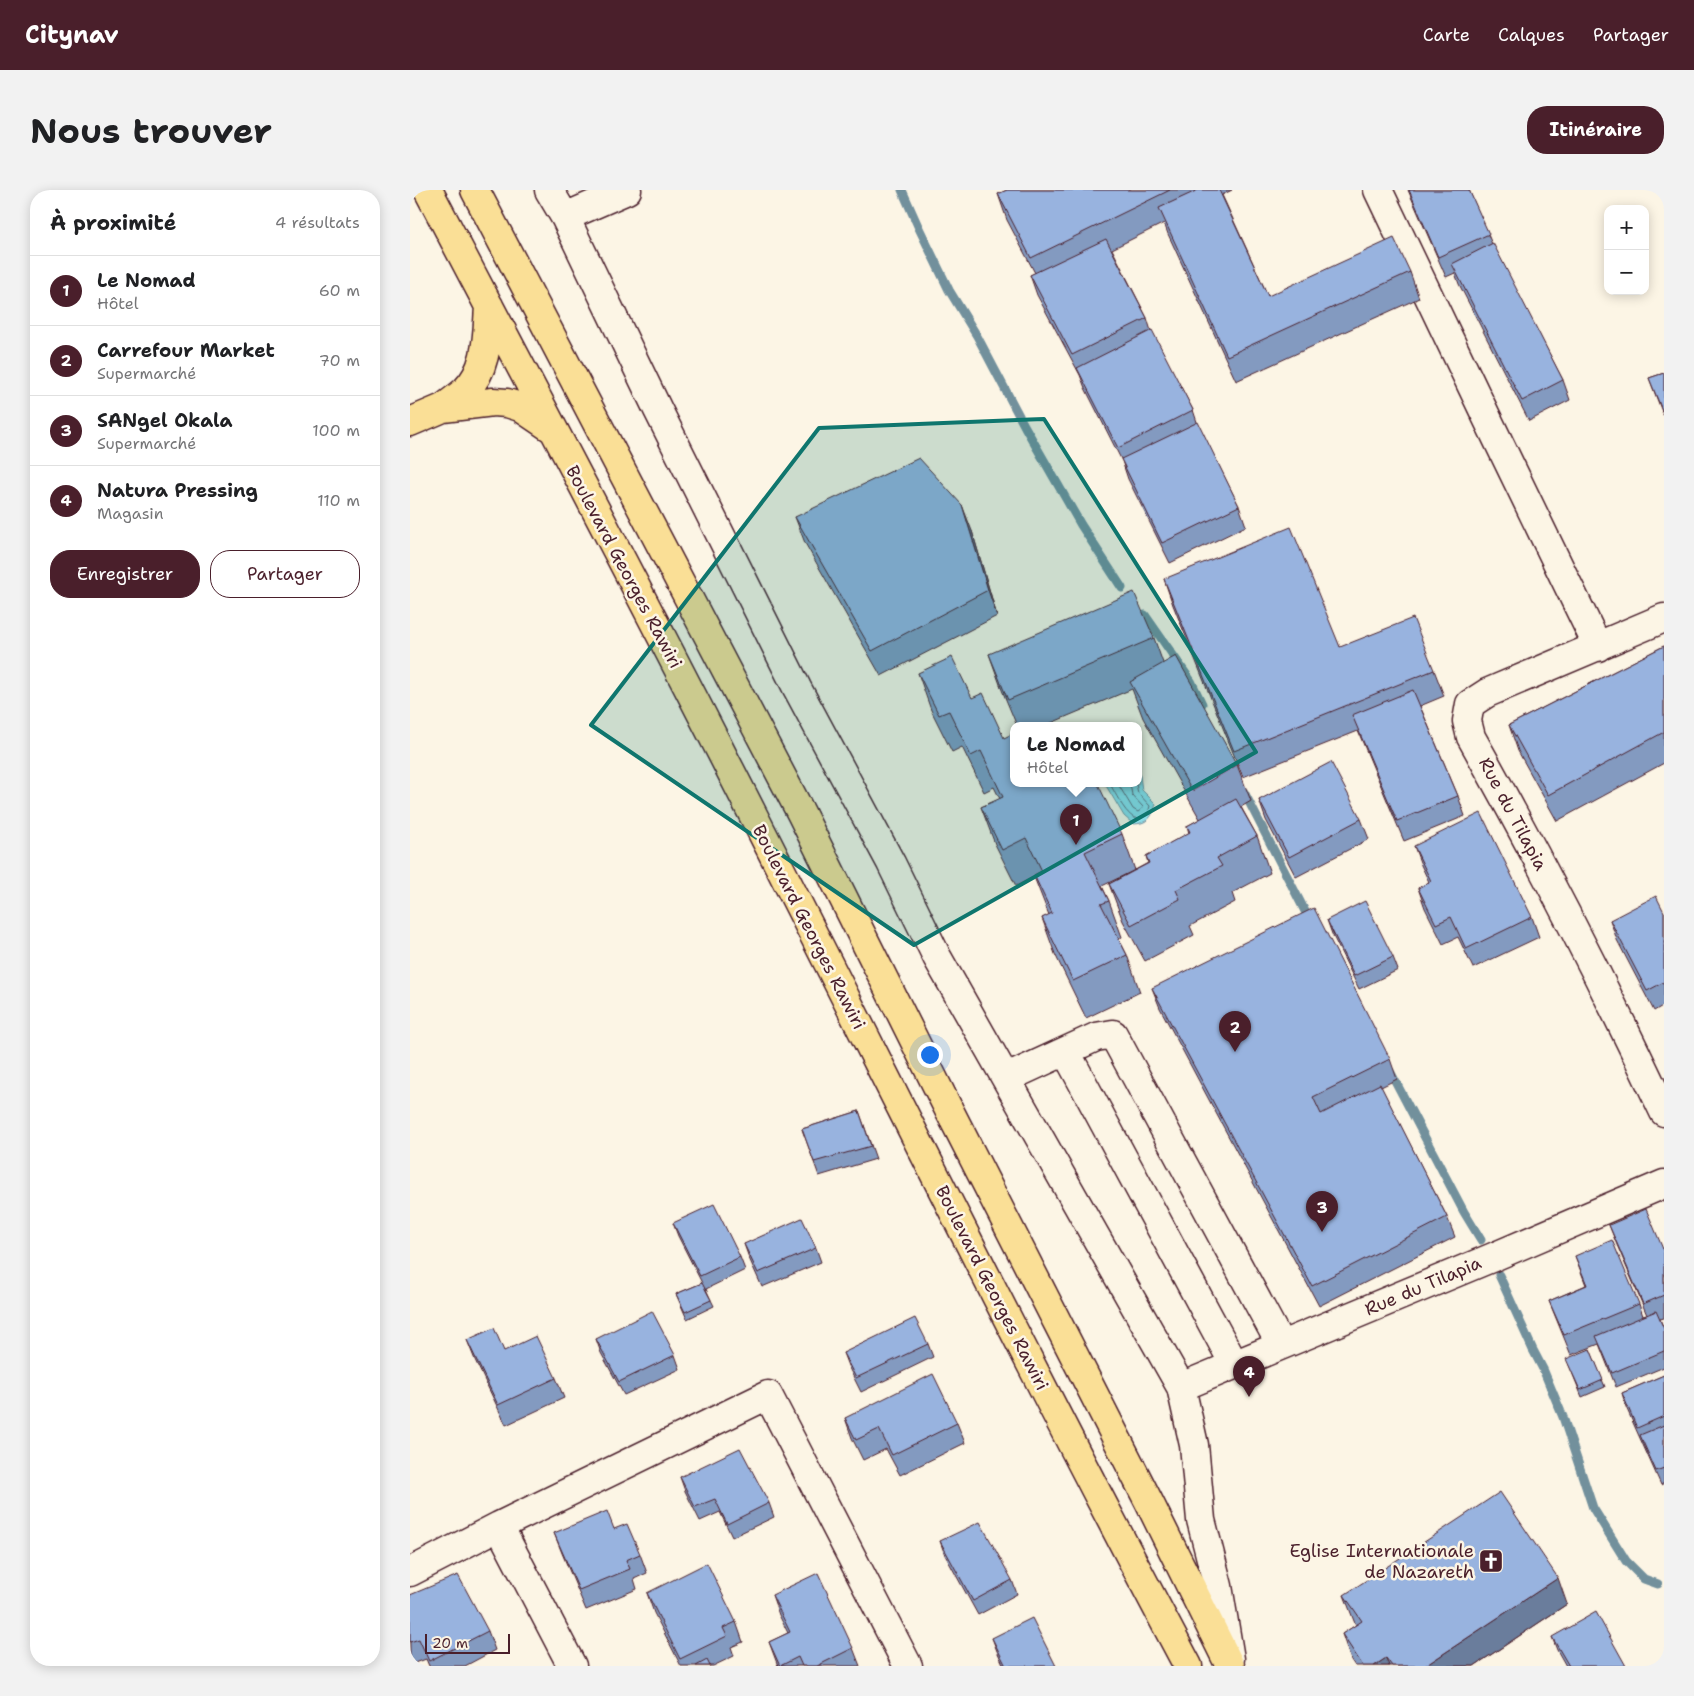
<!DOCTYPE html>
<html lang="fr">
<meta charset="utf-8">
<style>
body{margin:0;font-family:"Shantell Sans",sans-serif;background:#f2f2f2;color:#202124}
.controls{position:absolute;right:15px;top:15px;display:grid;overflow:hidden;border-radius:10px;box-shadow:0 2px 12px #0003}
.controls button{width:45px;height:45px;display:grid;place-items:center;padding:0;border:0;border-bottom:1px solid #e0e0e0;background:#fff;color:#202124;font:25px sans-serif}
.scale{position:absolute;left:15px;bottom:12px;width:85px;box-sizing:border-box;padding-left:5px;border:2px solid #4a1f2b;border-top:0;font-size:14px;line-height:18px;white-space:nowrap;color:#4a1f2b;-webkit-text-stroke:4px #fcf5e5;paint-order:stroke}
.you{position:absolute;left:519px;top:864px;width:18px;height:18px;margin:-12px;border:4px solid #fff;border-radius:50%;background:#1a73e8;box-shadow:0 0 0 8px #1a73e833}
.badge{display:grid;place-items:center;width:32px;height:32px;border-radius:50%;background:#4a1f2b;color:#fff;font-size:16px;font-weight:700}
.pin{position:absolute;translate:-50% -41px;filter:drop-shadow(0 1px 2px #0008)}
.pin::after{content:'';position:absolute;top:26px;width:18px;height:15px;background:inherit;clip-path:polygon(0 0,100% 0,50% 100%)}
.popup{position:absolute;left:600px;top:532px;width:132px;height:65px;box-sizing:border-box;display:grid;place-content:center;border-radius:10px;background:#fff;filter:drop-shadow(0 1px 4px #0005);font-size:16px;white-space:nowrap;color:#757577}
.popup b{font-size:19px;color:#202124}
.popup::after{content:'';position:absolute;left:50%;top:100%;margin-left:-10px;border:10px solid transparent;border-top-color:#fff}
.list{margin:0;padding:0;list-style:none}
h2{display:flex;justify-content:space-between;align-items:center;height:65px;margin:0;padding:0 20px;font-size:21px}
h2 small{font-size:16px;font-weight:400;color:#757577}
.list li{display:grid;grid-template-columns:32px 1fr auto;gap:15px;align-items:center;box-sizing:border-box;height:70px;padding:0 20px;border-top:1px solid #e0e0e0}
.list b{display:block;font-size:19px;white-space:nowrap}
.list p{margin:0;font-size:16px;white-space:nowrap;color:#757577}
.list em{font-size:16px;font-style:normal;color:#757577}
.actions{display:flex;gap:10px;padding:15px 20px}
.actions a{flex:1;padding:11px 0;border:1px solid #4a1f2b;border-radius:20px;text-align:center;font-size:18px;color:#4a1f2b}
.actions .main{background:#4a1f2b;color:#fff}
.map{position:relative;flex:none;width:1254px;height:1476px;overflow:hidden;border-radius:20px}
header{display:flex;align-items:center;gap:30px;box-sizing:border-box;height:70px;padding:0 25px;background:#4a1f2b;color:#fff}
header strong{font-size:24px}
nav{display:flex;gap:28px;margin-inline-start:auto;font-size:18px}
.intro{display:flex;align-items:center;justify-content:space-between;box-sizing:border-box;height:120px;padding:0 30px}
h1{margin:0;font-size:35px}
.button{padding:12px 22px;border-radius:20px;background:#4a1f2b;color:#fff;font-size:18px;font-weight:700}
main{display:flex;gap:30px;padding:0 30px}
aside{flex:1;background:#fff;border-radius:20px;box-shadow:0 2px 12px #0003}
.map>svg:first-child{display:block}
.water{fill:#8cdce8;stroke:#72909c}
.lines{fill:none;stroke-linecap:round;stroke-linejoin:round}
.shore{stroke:#646b77;stroke-width:1}
.stream{stroke:#72909c;stroke-width:9}
.minor-casing{stroke:#4a1f2b;stroke-width:31}
.major-casing{stroke:#4a1f2b;stroke-width:31}
.minor{stroke:#fcf5e5;stroke-width:28}
.major{stroke:#fadf96;stroke-width:28}
.wall{fill:#839ac0;stroke:#4a1f2b}
.shaded-wall{fill:#6a7d9c;stroke:#4a1f2b}
.building{fill:#98b3df;stroke:#4a1f2b}
.marked{fill:#0f766e;fill-opacity:0.2;stroke:#0f766e;stroke-width:4;stroke-linejoin:round}
.labels{text-anchor:middle;stroke-width:5;stroke-linejoin:round;paint-order:stroke}
.street-label{font-size:18px;fill:#4a1f2b;stroke:#fcf5e5}
.poi-label{font-size:18px;fill:#4a1f2b;stroke:#fcf5e5;text-anchor:end}
</style>
<header>
<strong>Citynav</strong>
<nav><a>Carte</a><a>Calques</a><a>Partager</a></nav>
</header>
<div class="intro"><h1>Nous trouver</h1><a class="button">Itinéraire</a></div>
<main>
<aside>
<h2>À proximité<small>4 résultats</small></h2>
<ul class="list">
<li><span class="badge">1</span><div><b>Le Nomad</b><p>Hôtel</p></div><em>60 m</em></li>
<li><span class="badge">2</span><div><b>Carrefour Market</b><p>Supermarché</p></div><em>70 m</em></li>
<li><span class="badge">3</span><div><b>SANgel Okala</b><p>Supermarché</p></div><em>100 m</em></li>
<li><span class="badge">4</span><div><b>Natura Pressing</b><p>Magasin</p></div><em>110 m</em></li>
</ul>
<div class="actions"><a class="main">Enregistrer</a><a>Partager</a></div>
</aside>
<div class="map">
<svg width="1254" height="1476" viewBox="0 0 1254 1476">
<rect width="100%" height="100%" fill="#fcf5e5"/>
<filter id="ink" filterUnits="userSpaceOnUse"><feTurbulence type="fractalNoise" baseFrequency=".02" numOctaves="2"/><feDisplacementMap in="SourceGraphic" scale="10" xChannelSelector="R" yChannelSelector="G"/><feConvolveMatrix kernelMatrix="1 2 1 2 8 2 1 2 1" color-interpolation-filters="sRGB"/></filter>
<g filter="url(#ink)">
<path class="water" d="M729 584 730 586 732 600 746 614C742 628 737 634 723 634L714 626 695 594H728Z"/>
<g class="lines">
<path class="shore" d="M700 594C706 604 717 629 729 629L738 623 740 616 728 603 726 594
M708 594 723 619 728 622 732 619 733 617 722 605 720 594"/>
<path class="stream" d="M492 0 508 36 539 100 567 146 615 237 671 335 712 398
M735 425 781 491 792 514
M834 602 901 733
M980 881 1054 1022 1071 1050
M1089 1085 1123 1160 1133 1179 1153 1227 1183 1318 1216 1371 1234 1389 1248 1394"/>
<defs>
<path id="minor" d="M139 0 155 27 248 220 387 498 481 673 527 767 771 1197 784 1255 791 1330 808 1396 820 1469
M968 0 1078 230 1188 457
M155 27 217 0
M1254 428 1077 503 1060 514 1057 531 1061 547C1130 670 1194 795 1254 922
M656 862 824 1174
M597 888 686 847 703 844 871 1155
M771 1197 1081 1068 1254 994
M89 1336 162 1476
M0 1382 89 1336 358 1205 498 1476"/>
<path id="major" d="M18 0C116 187 215 374 311 562 467 867 617 1174 778 1476
M65 0 391 623 540 922 739 1312 820 1476
M33 218C40 213 48 207 55 201 78 179 77 146 79 116
M0 232 33 218 83 212 97 213 110 217 141 238"/>
</defs>
<use href="#minor" class="minor-casing"/>
<use href="#major" class="major-casing"/>
<use href="#minor" class="minor"/>
<use href="#major" class="major"/>
</g>
<path class="wall" d="M597 0H822L812 5 858 106 1000 82 1009 108 826 191 758 44 754 33 702 59 737 128 741 141 783 220 787 232 829 316 836 336 760 373 718 289 712 271 675 198 670 185 627 105 620 85 625 83 597 30 588 4Z
M998 0H1059L1082 54 1153 190 1160 210 1119 231 1049 94 1045 83 1036 87Z
M1254 183V227L1239 188Z
M385 327 562 341 587 426 471 486 395 353Z
M754 389 930 457 1024 480 1034 506 1010 516 1048 606 1055 626 994 651 948 541 833 587 763 415Z
M744 448 753 473 827 575 841 611 831 617 847 646 860 683 822 703 825 712 780 736 784 745 735 771 713 731 699 694 738 673 736 666 779 643 777 636 790 629 733 528 722 499 634 536H607L592 500 579 464Z
M1254 456V573L1147 631 1108 561 1099 535Z
M508 483 562 508 604 594 712 644 725 680 692 696 699 711 712 747 709 749 717 765 730 802 676 828 645 764 632 728 639 725 624 687 606 696 585 654 571 617 590 609 584 597 574 602 552 557 542 562 521 520Z
M849 610 951 629 959 649 886 687 856 630Z
M1004 656 1122 727 1129 747 1063 778 1048 747 1033 754 1015 718 1008 698 1019 692 1011 675Z
M1254 722V815L1244 821 1207 750 1200 730Z
M917 730 983 767 988 780 949 799 922 744Z
M742 798 980 869 987 889 971 897 1037 1027 1045 1047 909 1116 750 818Z
M449 921 466 969 409 986 392 939Z
M263 1033 330 1067 335 1080 296 1099 301 1110 304 1116 277 1129 266 1104 292 1093 268 1046Z
M1199 1035 1253 1059H1254V1128L1250 1129 1254 1139V1177L1206 1197 1189 1154 1161 1165 1139 1111 1176 1095 1165 1066 1229 1114 1233 1126 1237 1125 1207 1055Z
M334 1054 406 1058 411 1072 352 1097 339 1068Z
M186 1149 265 1165 270 1179 214 1205 191 1163Z
M57 1150 94 1161 146 1188 154 1208 96 1235 65 1170Z
M518 1154 523 1167 451 1202 438 1176 433 1163Z
M1180 1159 1195 1197 1172 1207 1159 1175Z
M1254 1185V1293L1251 1295 1216 1217 1212 1203Z
M435 1228 547 1233 555 1253 490 1285 476 1259 453 1270 442 1248Z
M270 1287 359 1313 364 1327 322 1347 310 1322 290 1331 275 1301Z
M204 1339 230 1364 237 1383 224 1389 227 1399 176 1420 152 1363 144 1343Z
M530 1351 602 1390 607 1404 568 1425 535 1365Z
M237 1403 326 1432 333 1452 321 1457 324 1466 303 1476H271L244 1423Z
M0 1405 78 1441 85 1460 55 1476H19L16 1469 0 1475Z
M362 1405 443 1458 450 1476H368L359 1452 378 1443 369 1425Z
M934 1405 1157 1414 1064 1476H945L941 1470 932 1444 946 1435 944 1431Z
M1142 1447 1216 1476H1156L1147 1460Z
M582 1448 646 1476H594L587 1461Z"/>
<path class="shaded-wall" d="M552 315 562 341 587 426 578 400Z
M1148 1388 1157 1414 1064 1476H1015Z
M976 1468 979 1476H964Z"/>
<path class="building" d="M597 0H760L621 68 588 4Z
M788 0H809L858 106 984 48 1000 82 817 166 749 18Z
M999 0H1059L1079 44 1028 67Z
M696 49 737 128 662 165 620 85Z
M1083 53 1153 190 1112 211 1042 74Z
M742 140 783 220 708 258 667 178Z
M1254 183V225L1239 188Z
M788 232 829 316 752 353 711 269Z
M509 268 552 315 578 400 462 461 385 327Z
M881 337 930 457 1003 428 1024 480 824 561 754 389Z
M724 402 744 448 598 510 579 464Z
M1254 456V542L1138 605 1099 535Z
M766 466 827 575 782 601 720 492Z
M542 467 562 508 573 503 594 548 604 543V594H688L712 644 675 662 699 711 691 714 717 765 663 791 632 728 642 723 624 685 632 681 616 648 592 660 571 617 593 607 571 561 561 566 539 521 529 525 508 483Z
M1003 500 1048 606 987 631 942 525Z
M921 572 951 629 879 667 849 610Z
M826 609 847 646 807 668 812 676 766 700 770 709 721 735 699 694 739 673 736 666 780 642 777 636Z
M1071 623 1122 727 1056 759 1041 727 1026 734 1008 698 1021 691 1004 656Z
M1246 706 1254 722V792L1237 801 1200 730Z
M955 711 983 767 944 786 917 730Z
M904 718 980 869 903 907 911 924 970 894 1037 1027 902 1096 742 798Z
M449 921 461 956 404 972 392 939Z
M304 1014 330 1067 290 1086 263 1033Z
M1236 1019 1253 1059H1254V1105L1233 1114 1199 1035Z
M392 1028 406 1058 348 1083 334 1054Z
M1202 1050 1229 1114 1154 1145 1139 1111 1177 1095 1165 1066Z
M292 1093 301 1110 275 1122 266 1104Z
M242 1121 265 1165 209 1192 186 1149Z
M1246 1121 1254 1139V1161L1202 1183 1186 1146Z
M505 1128 518 1154 446 1188 433 1163Z
M84 1138 94 1161 126 1146 146 1188 88 1215 57 1150Z
M1180 1159 1193 1190 1170 1200 1156 1169Z
M523 1184 547 1233 482 1265 469 1239 446 1250 435 1228Z
M1254 1185V1226L1227 1238 1212 1203Z
M1254 1235V1278L1246 1281 1230 1245Z
M330 1258 359 1313 317 1334 305 1309 285 1317 270 1287Z
M1090 1302 1148 1388 1015 1476H982L976 1468 964 1476H953L932 1444 952 1431 934 1405Z
M197 1321 204 1339 217 1334 230 1364 216 1370 220 1379 169 1400 144 1343Z
M570 1332 602 1390 563 1411 530 1351Z
M297 1373 326 1432 313 1438 317 1446 270 1469 237 1403Z
M408 1383 443 1458 407 1476H392L388 1467 370 1476 359 1452 380 1442 362 1405Z
M48 1385 78 1441 19 1471 9 1449 0 1452V1405Z
M1186 1422 1216 1476H1159L1142 1447Z
M622 1428 646 1476H596L582 1448Z
M297 1470 300 1476H286Z"/>
</g>
<path class="marked" d="M634 229 846 562 504 755 181 535 409 238Z"/>
<defs>
<symbol id="church-square" viewBox="-11 -11 22 22"><rect x="-9" y="-9" width="18" height="18" rx="4" fill="#4a1f2b" stroke="#fcf5e5"/><path d="M-1.2-6h2.4v3.5h3.3v2.4h-3.3V6h-2.4V-.1h-3.3v-2.4h3.3Z" fill="#fff"/></symbol>
</defs>
<g fill-rule="evenodd">
<use href="#church-square" x="1067" y="1357" width="28" height="28"/>
</g>
<g class="labels">
<g class="street-label">
<text transform="translate(214 377) rotate(62)" y="6">Boulevard Georges Rawiri</text>
<text transform="translate(1103 624) rotate(62)" y="6">Rue du Tilapia</text>
<text transform="translate(399 737) rotate(63)" y="6">Boulevard Georges Rawiri</text>
<text transform="translate(1013 1096) rotate(-23)" y="6">Rue du Tilapia</text>
<text transform="translate(582 1098) rotate(63)" y="6">Boulevard Georges Rawiri</text>
</g>
<g class="poi-label">
<text x="1064" y="1367">Eglise Internationale<tspan x="1064" dy="21">de Nazareth</tspan></text>
</g>
</g>
</svg>
<div class="controls">
<button>+</button>
<button>−</button>
</div>
<div class="scale">20 m</div>
<div class="you"></div>
<div class="pin badge" style="left:666px;top:655px">1</div>
<div class="popup"><b>Le Nomad</b>Hôtel</div>
<div class="pin badge" style="left:825px;top:862px">2</div>
<div class="pin badge" style="left:912px;top:1042px">3</div>
<div class="pin badge" style="left:839px;top:1207px">4</div>
</div>
</main>
